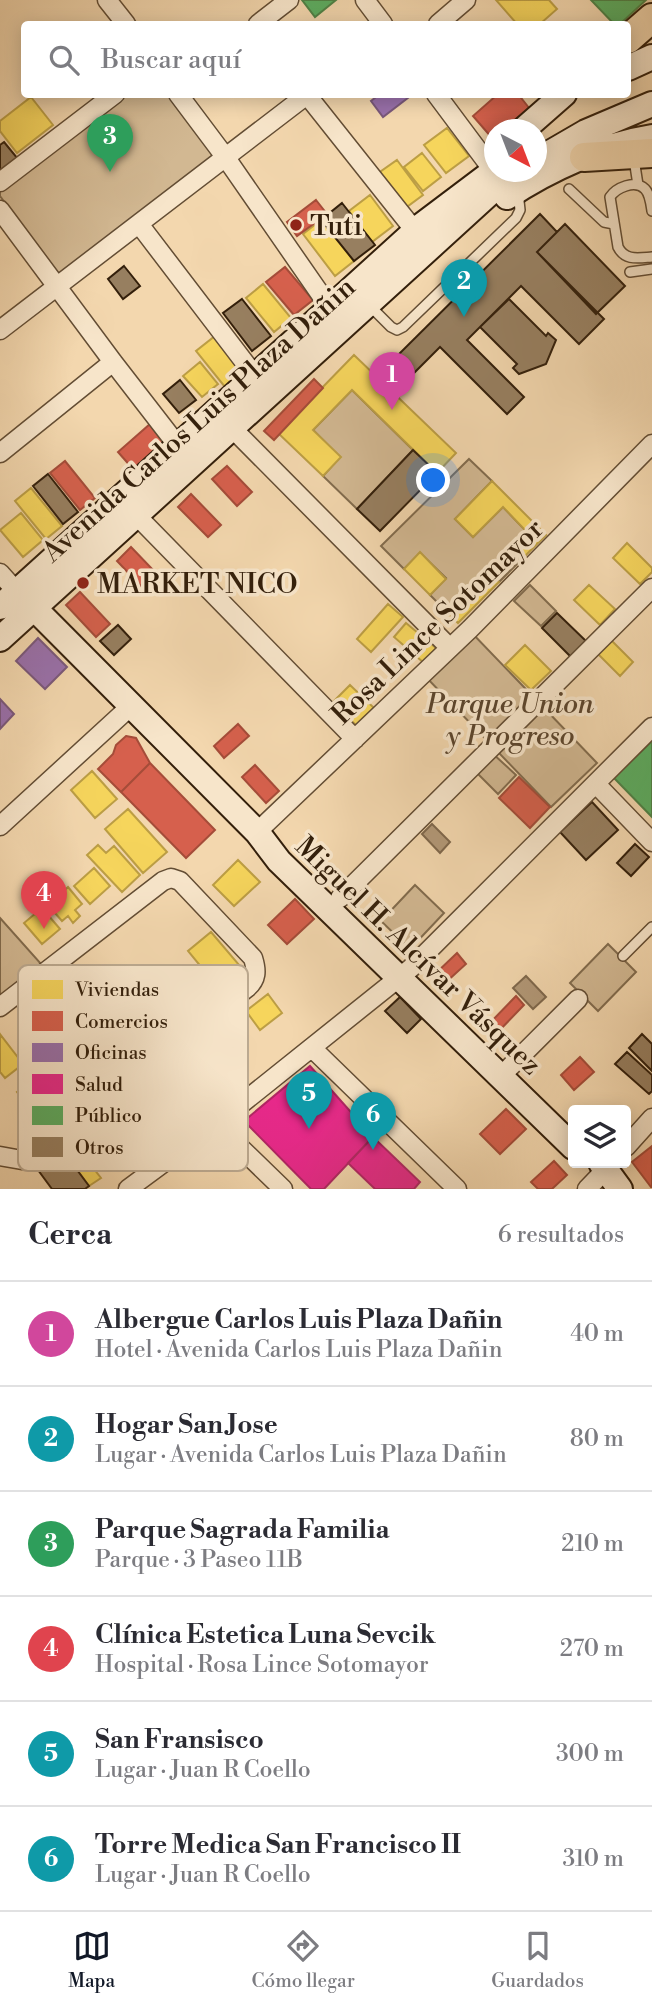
<!DOCTYPE html>
<html lang="es">
<meta charset="utf-8">
<style>
body{margin:0;font-family:"Libre Bodoni",serif;background:#f2f2f3;color:#2b2b33}
.controls{position:absolute;right:21px;bottom:21px;display:grid;overflow:hidden;border-radius:7px;box-shadow:0 4px 18px #0003}
.controls button{width:63px;height:63px;display:grid;place-items:center;padding:0;border:0;border-bottom:2px solid #e1e1e2;background:#fff;color:#2b2b33;font:35px sans-serif}
.compass{position:absolute;left:484px;top:119px;width:63px;height:63px;border-radius:50%;background:#fff;box-shadow:0 4px 18px #0003;rotate:138deg}
.you{position:absolute;left:434px;top:481px;width:24px;height:24px;margin:-18px;border:5px solid #fff;border-radius:50%;background:#1a73e8;box-shadow:0 0 0 10px #1a73e833}
.badge{display:grid;place-items:center;width:46px;height:46px;border-radius:50%;background:#111827;color:#fff;font-size:23px;font-weight:700}
.pin{position:absolute;translate:-50% -58px;filter:drop-shadow(0 2px 4px #0008)}
.pin::after{content:'';position:absolute;top:37px;width:24px;height:21px;background:inherit;clip-path:polygon(0 0,100% 0,50% 100%)}
.list{margin:0;padding:0;list-style:none}
h2{display:flex;justify-content:space-between;align-items:center;height:91px;margin:0;padding:0 28px;font-size:30px}
h2 small{font-size:23px;font-weight:400;color:#7c7c81}
.list li{display:grid;grid-template-columns:46px 1fr auto;gap:21px;align-items:center;box-sizing:border-box;height:105px;padding:0 28px;border-top:2px solid #e1e1e2}
.list b{display:block;font-size:26px;white-space:nowrap}
.list p{margin:0;font-size:23px;white-space:nowrap;color:#7c7c81}
.list em{font-size:23px;font-style:normal;color:#7c7c81}
.icon{flex:none;width:38px;height:38px;fill:none;stroke:currentColor;stroke-width:2;stroke-linecap:round;stroke-linejoin:round}
.map{position:relative;flex:none;width:652px;height:1189px;overflow:hidden}
.search{position:absolute;background:#fff;box-shadow:0 4px 18px #0003;left:21px;right:21px;top:21px;height:77px;display:flex;align-items:center;gap:18px;box-sizing:border-box;padding:0 24px;border-radius:7px;color:#7c7c81;font-size:26px}
.sheet{height:721px;background:#fff}
nav{display:flex;justify-content:space-around;align-items:center;box-sizing:border-box;height:98px;border-top:2px solid #e1e1e2;background:#fff;font-size:19px;color:#7c7c81}
nav a{display:grid;justify-items:center;gap:4px}
nav .on{color:#111827}
.map>svg:first-child{display:block}
.green{fill:#d2b892;stroke:#826c4e;stroke-width:2}
.water{fill:#b29877;stroke:#7f684c;stroke-width:2}
.homes{fill:#f6d55c;stroke:#bc9e44;stroke-width:2}
.shops{fill:#d6604d;stroke:#a54c39;stroke-width:2}
.offices{fill:#9970ab;stroke:#7a587b;stroke-width:2}
.health{fill:#e7298a;stroke:#b12664;stroke-width:2}
.public{fill:#5aae61;stroke:#4e8347;stroke-width:2}
.building{fill:#977f60;stroke:#331f0b;stroke-width:2}
.lines{fill:none;stroke-linecap:round;stroke-linejoin:round}
.lane-casing{stroke:#634d34;stroke-width:12}
.street-casing{stroke:#634d34;stroke-width:21}
.secondary-casing{stroke:#331f0b;stroke-width:28}
.primary-casing{stroke:#331f0b;stroke-width:32}
.lane{stroke:#f7e5ca;stroke-width:9}
.street{stroke:#f7e5ca;stroke-width:18}
.secondary{stroke:#f7e5ca;stroke-width:24}
.primary{stroke:#f3d7ae;stroke-width:28}
.poi-dot{fill:#8f2418;stroke:#f7e5ca;stroke-width:2.5}
.labels{text-anchor:middle;stroke-width:7;stroke-linejoin:round;paint-order:stroke}
.poi-label{font-size:28px;fill:#331f0b;stroke:#f7e5ca;text-anchor:start}
.street-label{font-size:28px;fill:#331f0b;stroke:#f7e5ca}
.park-label{font-size:28px;font-style:italic;fill:#5b452d;stroke:#f7e5ca}
.key{fill:#f7e5ca;stroke:#bcaa91;stroke-width:2}
.key-label{font-size:19px;fill:#331f0b}
</style>
<div class="map">
<svg width="652" height="1189" viewBox="0 0 652 1189">
<rect width="100%" height="100%" fill="#f3d7ae"/>
<filter id="stains"><feTurbulence type="fractalNoise" baseFrequency=".00286" numOctaves="4"/><feColorMatrix values="0 0 0 0 .2 0 0 0 0 .09 0 0 0 0 .02 0 0 0 .5 -.17"/></filter>
<radialGradient id="worn" r=".72"><stop offset=".6" stop-color="#630" stop-opacity="0"/><stop offset="1" stop-color="#630" stop-opacity=".3"/></radialGradient>
<path class="green" d="M122 95H171L219 158 61 277 0 196V187Z
M352 390 413 450 357 509 323 476 340 457 313 430Z
M469 459 492 481 455 519 473 537 503 507 526 531 513 545 524 557 499 582 487 571 446 611 430 595 446 578 420 553 404 569 381 546Z
M530 585 556 611 541 626 514 601Z
M470 631 597 763 551 807 424 675Z
M491 752 516 775 498 794 474 770Z
M415 885 444 913 410 949 381 921Z
M0 918 42 965 0 997Z
M608 944 636 972 598 1011 570 983Z"/>
<path class="water" d="M432 824 450 842 440 853 422 834Z
M526 976 546 997 533 1009 513 988Z"/>
<path class="homes" d="M496 0H549L557 9 540 24H517Z
M31 97 53 125 17 153 0 131V121Z
M447 128 469 156 446 173 424 145Z
M422 153 441 177 423 191 404 167Z
M397 160 423 195 404 209 377 174Z
M370 195 393 226 372 242 349 211Z
M321 220 354 261 335 276 303 234Z
M263 284 291 318 274 332 246 298Z
M215 336 243 371 225 387 196 351Z
M354 355 456 453 437 473 352 390 313 430 341 457 323 476 278 433Z
M200 362 218 384 202 397 183 376Z
M492 481 546 535 524 557 513 545 526 531 503 507 473 537 455 519Z
M31 488 62 526 46 539 15 501Z
M21 513 43 540 23 557 0 530Z
M627 543 652 568V572L640 584 613 558Z
M420 552 446 579 430 595 404 569Z
M487 570 499 582 458 623 446 611Z
M589 585 615 609 600 625 574 600Z
M388 604 403 617 371 652 357 639Z
M406 623 436 648 424 663 394 637Z
M609 638 633 662 620 676 596 652Z
M525 645 551 671 531 690 505 665Z
M350 685 374 708 357 726 332 703Z
M92 771 117 799 95 818 71 790Z
M128 809 167 852 143 873 105 829Z
M98 845 106 853 114 846 140 875 122 892 87 855Z
M238 860 260 882 234 906 213 885Z
M94 868 110 886 90 904 74 886Z
M68 887 82 904 75 910 80 916 73 923 68 916 62 921 48 905Z
M42 908 60 929 42 944 24 923Z
M211 932 240 966 216 985 188 951Z
M268 994 282 1013 260 1030 246 1011Z
M0 1034 23 1064 5 1078 0 1072Z
M38 1077 53 1098 32 1113 17 1092Z
M80 1138 97 1159 90 1164 101 1178 89 1186 63 1151Z"/>
<path class="shops" d="M498 94H518L533 113 513 130H494V137L492 138 473 116Z
M316 200 327 214 297 236 287 222Z
M285 267 313 300 294 315 266 282Z
M314 379 323 388 274 440 264 431Z
M150 424 165 442 133 469 118 452Z
M65 461 95 498 80 510 50 473Z
M227 466 252 492 237 506 212 479Z
M191 494 221 525 208 537 178 507Z
M131 547 155 572 141 586 117 561Z
M80 592 110 624 96 637 66 605Z
M238 724 249 736 224 758 214 746Z
M126 736 136 738 150 763 121 792 98 769 113 754 116 745Z
M150 763 215 830 186 858 121 792Z
M255 765 279 791 266 803 242 777Z
M519 777 550 807 530 828 499 798Z
M295 899 314 919 287 944 268 925Z
M457 953 466 964 445 983 436 973Z
M516 996 524 1005 494 1036 485 1028Z
M580 1057 594 1072 574 1090 561 1075Z
M506 1109 526 1129 500 1154 480 1134Z
M652 1146V1187H651L632 1162Z
M554 1161 567 1175 552 1189H538L531 1182Z"/>
<path class="offices" d="M380 94H413L383 117 371 101Z
M38 638 67 667 45 689 16 661Z
M0 699 14 714 0 729Z"/>
<path class="health" d="M310 1066 373 1137 324 1189H311L244 1121Z
M373 1137 420 1182 414 1189H375L348 1163Z"/>
<path class="public" d="M302 0H336L315 17Z
M591 0H646L620 24H614Z
M652 741V817L614 778Z"/>
<path class="building" d="M4 142 18 159 0 172V145Z
M342 203 375 245 354 261 321 220Z
M540 214 557 232 537 252 604 319 579 344 521 286 467 340 524 397 507 414 440 347 413 374 396 357Z
M565 224 625 286 596 314 537 252Z
M124 266 140 286 123 299 108 279Z
M242 299 271 336 252 351 223 313Z
M509 299 546 336 548 333 556 340 546 364 519 374 513 368 517 364 480 327Z
M180 380 196 400 179 413 163 394Z
M413 450 437 473 380 531 357 509Z
M48 474 78 512 63 524 33 486Z
M557 613 588 643 572 658 542 628Z
M118 625 131 639 114 655 100 641Z
M592 802 618 830 586 860 560 832Z
M635 844 649 857 631 876 617 863Z
M400 997 421 1019 407 1033 385 1011Z
M642 1034 652 1044V1071L629 1048Z
M627 1052 652 1075V1091L649 1094 615 1064Z
M63 1151 89 1186 85 1189H52L38 1170Z"/>
<g class="lines">
<defs>
<path id="lane" d="M634 159 638 185
M569 189 604 222 614 224
M652 211C651 204 650 194 645 189 635 179 616 188 610 197L618 247C625 261 638 258 652 257
M630 272 652 269
M370 306 391 327 397 330 403 327 516 218 520 210 518 192
M623 956 652 927"/>
<path id="street" d="M107 0 126 24
M365 0 383 24
M258 24 289 0
M438 24 466 0
M178 94 226 158 330 308
M436 94 486 161
M307 95 415 231
M0 182 115 94
M0 210 113 362 178 446
M139 224 255 376
M0 330 308 94
M232 428 450 648
M0 453 113 362
M136 515 355 739
M0 573 17 592
M596 784 652 842
M0 826 132 705
M257 832 470 629 652 444
M340 898 652 588
M0 1007 163 881 171 878 180 881 253 958C257 971 257 979 247 988L32 1156 22 1160 0 1156
M312 1048 457 1189
M509 1068 578 999
M143 1069 180 1116
M216 1124 283 1189
M626 1147 652 1118
M128 1189 216 1124 411 968 652 727
M587 1189 612 1163"/>
<path id="secondary" d="M628 68 652 57
M523 130 564 94
M536 161 586 132 652 104
M507 197C549 169 602 145 652 137
M0 607 422 225 491 173
M34 608 257 832 279 861 573 1147
M0 639 492 191 520 172
M601 1163 620 1189"/>
<path id="primary" d="M628 39 652 18
M584 157 652 153"/>
</defs>
<use href="#lane" class="lane-casing"/>
<use href="#street" class="street-casing"/>
<use href="#secondary" class="secondary-casing"/>
<use href="#primary" class="primary-casing"/>
<use href="#lane" class="lane"/>
<use href="#street" class="street"/>
<use href="#secondary" class="secondary"/>
<use href="#primary" class="primary"/>
</g>
<g class="poi-dot">
<circle cx="296" cy="225" r="7"/>
<circle cx="83" cy="583" r="7"/>
</g>
<g class="labels">
<g class="poi-label">
<text x="310" y="235">Tuti</text>
<text x="97" y="593">MARKET NICO</text>
</g>
<g class="street-label">
<text transform="translate(198 419) rotate(-42)" y="10">Avenida Carlos Luis Plaza Dañin</text>
<text transform="translate(437 621) rotate(-44)" y="10">Rosa Lince Sotomayor</text>
<text transform="translate(419 955) rotate(44)" y="10">Miguel H. Alcívar Vásquez</text>
</g>
<g class="park-label">
<text x="510" y="713">Parque Union<tspan x="510" dy="32">y Progreso</tspan></text>
</g>
</g>
<rect x="18" y="965" width="230" height="206" rx="10" class="key"/>
<rect x="32" y="980" width="31" height="19" fill="#f6d55c"/>
<rect x="32" y="1011" width="31" height="20" fill="#d6604d"/>
<rect x="32" y="1043" width="31" height="19" fill="#9970ab"/>
<rect x="32" y="1074" width="31" height="20" fill="#e7298a"/>
<rect x="32" y="1106" width="31" height="19" fill="#5aae61"/>
<rect x="32" y="1137" width="31" height="20" fill="#977f60"/>
<g class="key-label">
<text x="75" y="996">Viviendas</text>
<text x="75" y="1028">Comercios</text>
<text x="75" y="1059">Oficinas</text>
<text x="75" y="1091">Salud</text>
<text x="75" y="1122">Público</text>
<text x="75" y="1154">Otros</text>
</g>
<rect width="100%" height="100%" filter="url(#stains)"/>
<rect width="100%" height="100%" fill="url(#worn)"/>
</svg>
<div class="controls">
<button><svg class="icon" aria-label="layers" viewBox="0 0 24 24"><path d="M12 4l9 5-9 5-9-5zM3 14l9 5 9-5"/></svg></button>
</div>
<svg class="compass" viewBox="-18 -18 36 36"><path d="M0-13l5 13h-10z" fill="#e53935"/><path d="M0 13l5-13h-10z" fill="#7c7c81"/></svg>
<div class="you"></div>
<div class="pin badge" style="left:392px;top:410px;background:#d1479c">1</div>
<div class="pin badge" style="left:464px;top:317px;background:#0f9aa8">2</div>
<div class="pin badge" style="left:110px;top:172px;background:#2e9e5b">3</div>
<div class="pin badge" style="left:44px;top:929px;background:#e0444e">4</div>
<div class="pin badge" style="left:309px;top:1129px;background:#0f9aa8">5</div>
<div class="pin badge" style="left:373px;top:1150px;background:#0f9aa8">6</div>
<div class="search"><svg class="icon" aria-label="search" viewBox="0 0 24 24"><circle cx="10" cy="10" r="6"/><path d="M15 15l6 6"/></svg>Buscar aquí</div>
</div>
<section class="sheet">
<h2>Cerca<small>6 resultados</small></h2>
<ul class="list">
<li><span class="badge" style="background:#d1479c">1</span><div><b>Albergue Carlos Luis Plaza Dañin</b><p>Hotel · Avenida Carlos Luis Plaza Dañin</p></div><em>40 m</em></li>
<li><span class="badge" style="background:#0f9aa8">2</span><div><b>Hogar San Jose</b><p>Lugar · Avenida Carlos Luis Plaza Dañin</p></div><em>80 m</em></li>
<li><span class="badge" style="background:#2e9e5b">3</span><div><b>Parque Sagrada Familia</b><p>Parque · 3 Paseo 11B</p></div><em>210 m</em></li>
<li><span class="badge" style="background:#e0444e">4</span><div><b>Clínica Estetica Luna Sevcik</b><p>Hospital · Rosa Lince Sotomayor</p></div><em>270 m</em></li>
<li><span class="badge" style="background:#0f9aa8">5</span><div><b>San Fransisco</b><p>Lugar · Juan R Coello</p></div><em>300 m</em></li>
<li><span class="badge" style="background:#0f9aa8">6</span><div><b>Torre Medica San Francisco II</b><p>Lugar · Juan R Coello</p></div><em>310 m</em></li>
</ul>
</section>
<nav>
<a class="on"><svg class="icon" aria-label="map" viewBox="0 0 24 24"><path d="M3 6l6-2 6 2 6-2v14l-6 2-6-2-6 2zM9 4v14M15 6v14"/></svg>Mapa</a>
<a><svg class="icon" aria-label="directions" viewBox="0 0 24 24"><path d="M12 3l9 9-9 9-9-9zM9 14v-3h6M13 9l2 2-2 2"/></svg>Cómo llegar</a>
<a><svg class="icon" aria-label="saved" viewBox="0 0 24 24"><path d="M7 4h10v16l-5-4-5 4z"/></svg>Guardados</a>
</nav>
